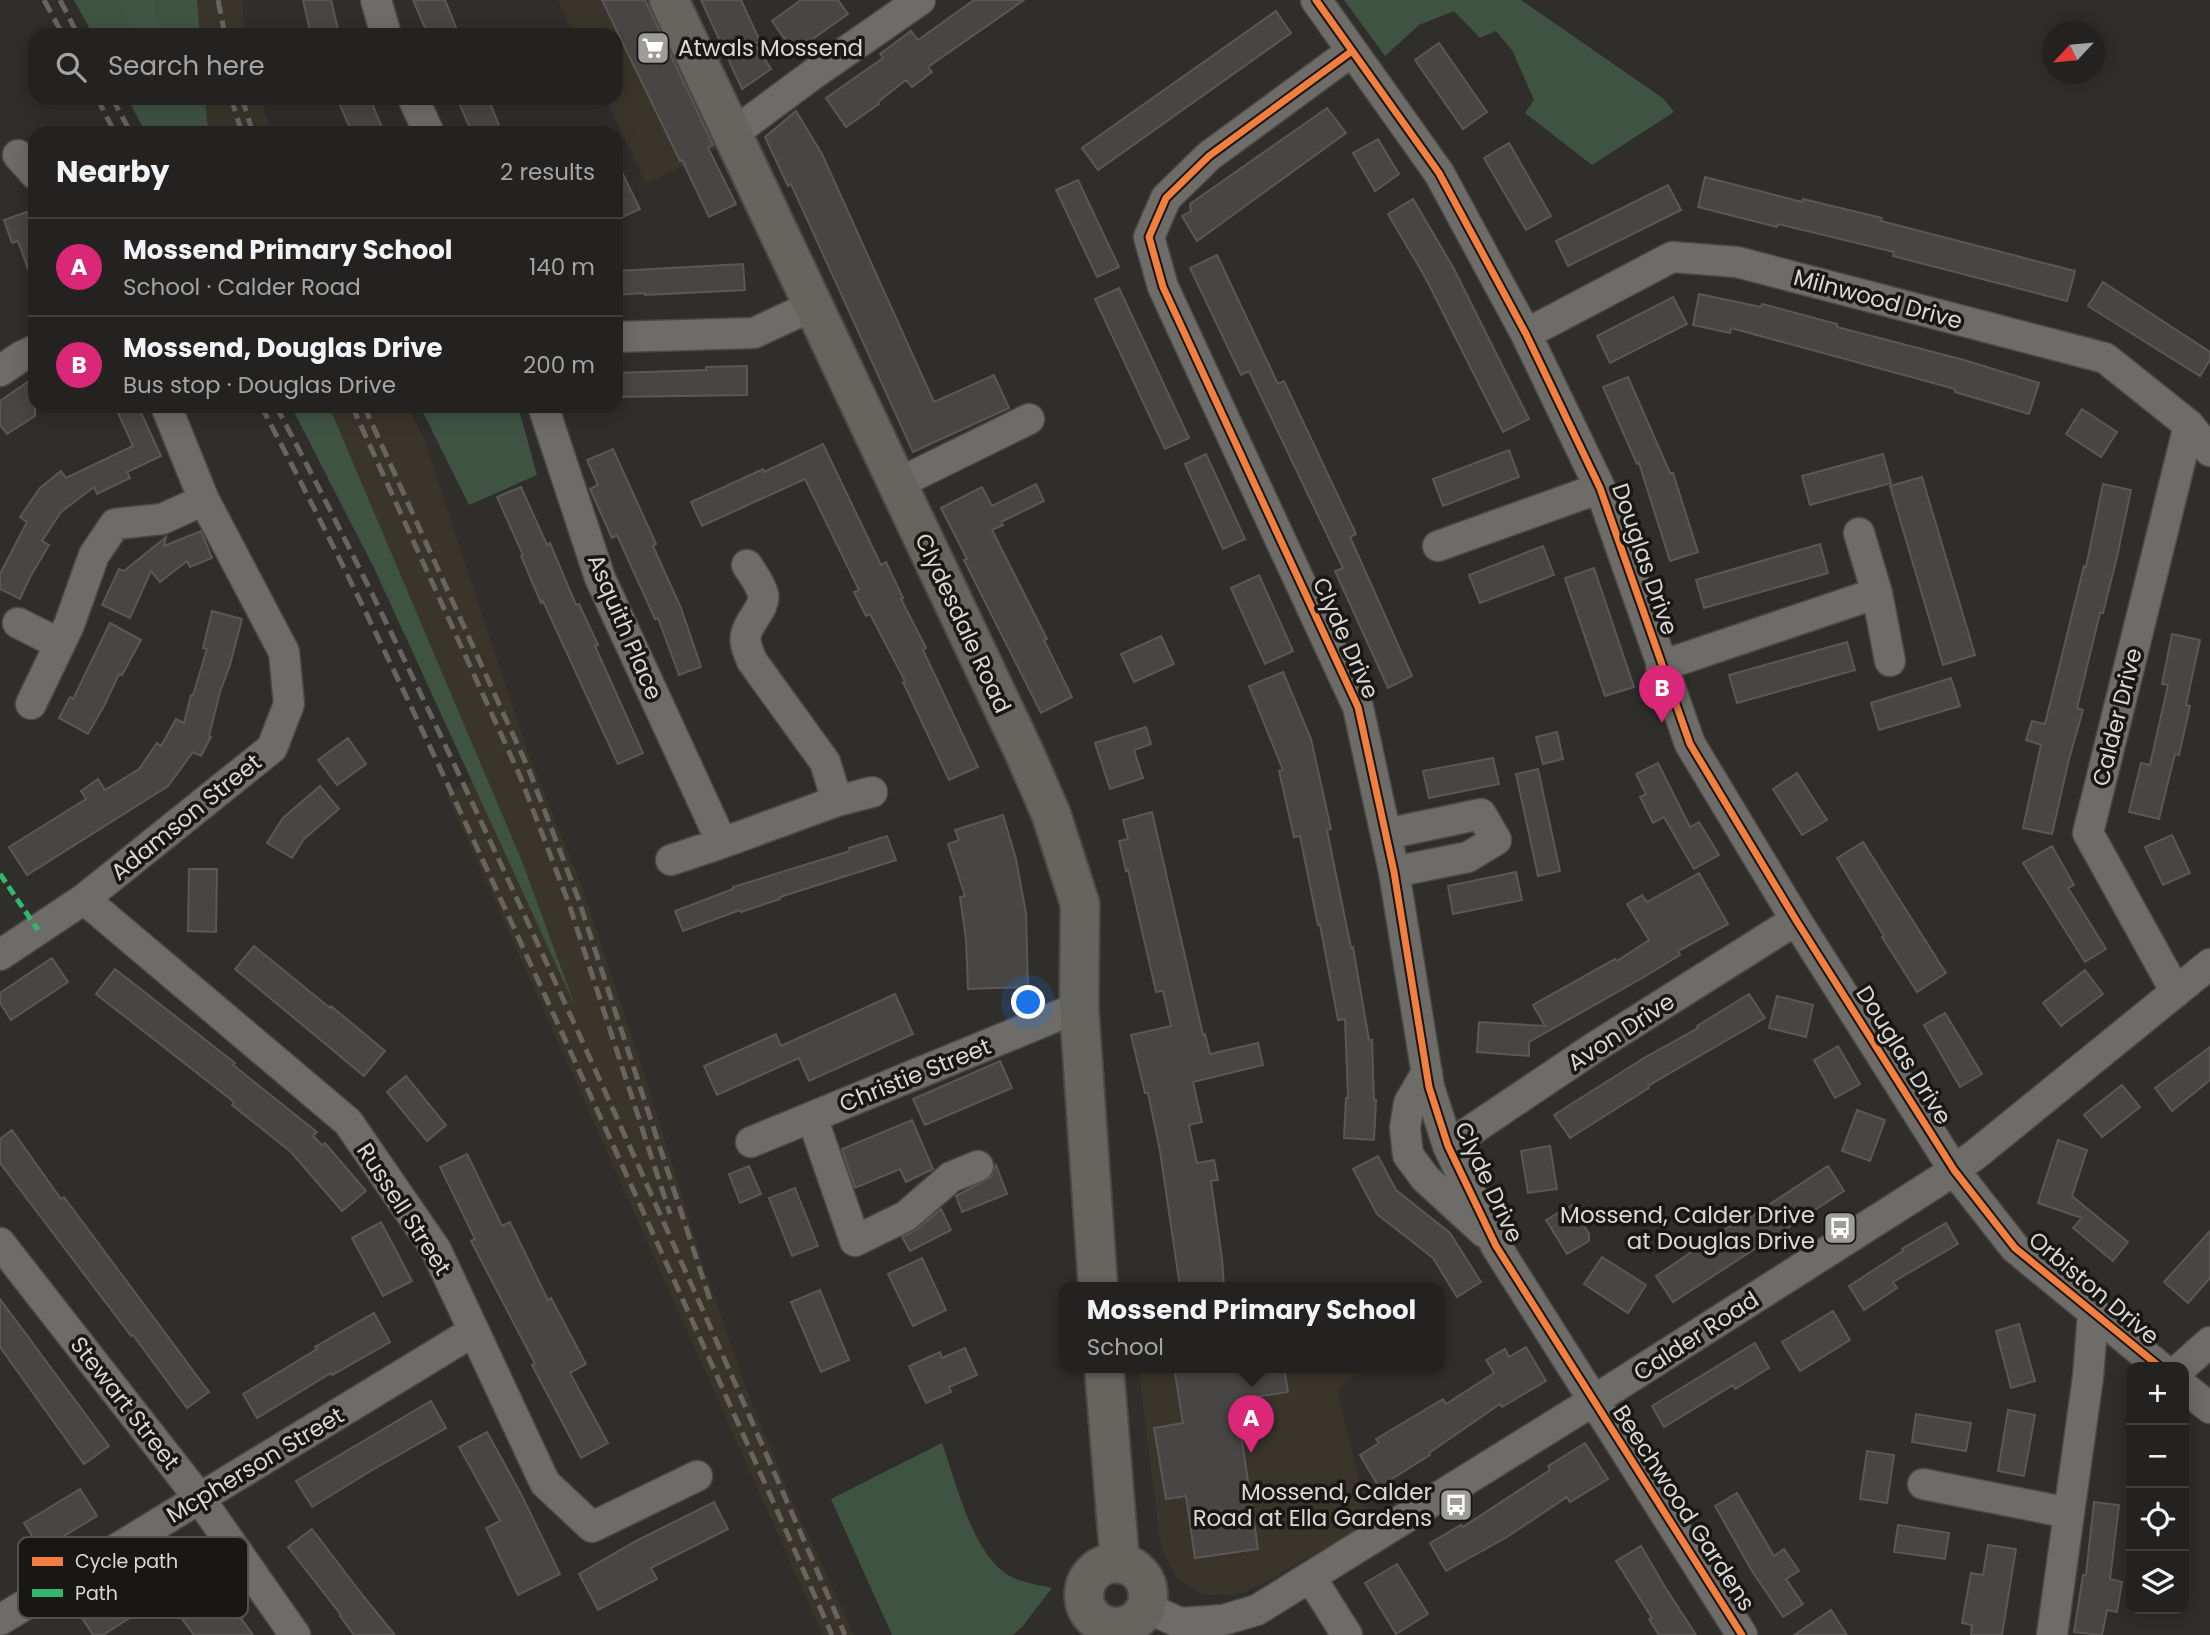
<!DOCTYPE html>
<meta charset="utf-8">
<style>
body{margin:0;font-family:Poppins,sans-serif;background:#2b2a29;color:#f1f3f6}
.controls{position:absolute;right:21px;bottom:21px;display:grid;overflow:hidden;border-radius:14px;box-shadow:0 4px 18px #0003}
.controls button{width:63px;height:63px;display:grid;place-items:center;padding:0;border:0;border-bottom:2px solid #403f3e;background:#232220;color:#f1f3f6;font:35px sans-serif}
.compass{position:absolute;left:2042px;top:21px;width:63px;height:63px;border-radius:50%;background:#232220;box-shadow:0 4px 18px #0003;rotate:244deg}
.you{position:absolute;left:1029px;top:1003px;width:24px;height:24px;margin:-18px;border:5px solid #fff;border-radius:50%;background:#1a73e8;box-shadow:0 0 0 10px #1a73e833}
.badge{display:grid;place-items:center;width:46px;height:46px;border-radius:50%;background:#db2777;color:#fff;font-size:23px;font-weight:700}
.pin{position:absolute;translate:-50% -58px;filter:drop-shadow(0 2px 4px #0008)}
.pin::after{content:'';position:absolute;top:37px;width:24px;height:21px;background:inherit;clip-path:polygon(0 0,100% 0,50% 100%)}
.popup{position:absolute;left:1059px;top:1282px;width:385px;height:91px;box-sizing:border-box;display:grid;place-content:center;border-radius:14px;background:#232220;filter:drop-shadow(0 2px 5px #0005);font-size:23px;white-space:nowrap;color:#a3a4a5}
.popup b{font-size:26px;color:#f1f3f6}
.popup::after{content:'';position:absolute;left:50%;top:100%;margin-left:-14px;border:14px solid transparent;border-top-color:#232220}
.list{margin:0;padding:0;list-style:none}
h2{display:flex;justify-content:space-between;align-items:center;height:91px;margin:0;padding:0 28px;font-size:30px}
h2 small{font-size:23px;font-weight:400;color:#a3a4a5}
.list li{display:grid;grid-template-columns:46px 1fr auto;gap:21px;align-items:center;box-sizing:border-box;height:98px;padding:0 28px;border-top:2px solid #403f3e}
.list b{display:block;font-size:26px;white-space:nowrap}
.list p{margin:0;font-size:23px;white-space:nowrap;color:#a3a4a5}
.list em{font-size:23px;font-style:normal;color:#a3a4a5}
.icon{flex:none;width:38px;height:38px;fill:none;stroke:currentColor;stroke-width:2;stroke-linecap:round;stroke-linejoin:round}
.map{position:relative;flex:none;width:2210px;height:1635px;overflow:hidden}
.search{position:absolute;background:#232220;box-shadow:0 4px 18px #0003;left:28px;top:28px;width:595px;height:77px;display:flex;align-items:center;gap:18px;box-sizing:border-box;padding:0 24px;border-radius:21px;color:#a3a4a5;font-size:26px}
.panel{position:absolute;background:#232220;box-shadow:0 4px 18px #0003;left:28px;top:126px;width:595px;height:287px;border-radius:21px}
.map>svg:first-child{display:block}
.built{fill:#39352a}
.green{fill:#3f5343}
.forest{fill:#425646}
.building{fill:#474644;stroke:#5a5856;stroke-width:2}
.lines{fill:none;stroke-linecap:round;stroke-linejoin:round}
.minor-casing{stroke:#494947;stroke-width:33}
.major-casing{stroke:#494947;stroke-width:42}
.minor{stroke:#6e6c68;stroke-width:30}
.major{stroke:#65645e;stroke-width:38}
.rail{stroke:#666562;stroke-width:5;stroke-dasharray:14 7;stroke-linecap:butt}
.quiet{stroke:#33b770;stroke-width:5;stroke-dasharray:10 5;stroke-linecap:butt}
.cycleway-casing{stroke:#181714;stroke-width:11}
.cycleway{stroke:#f27e40;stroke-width:7}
.labels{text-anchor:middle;stroke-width:7;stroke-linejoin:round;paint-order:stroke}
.poi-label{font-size:23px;fill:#d9d8d4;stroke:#181714;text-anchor:end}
.street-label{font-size:23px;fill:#d9d8d4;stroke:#181714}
.key{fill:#181714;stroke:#52514e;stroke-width:2}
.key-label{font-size:19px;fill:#d9d8d4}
</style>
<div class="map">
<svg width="2210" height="1635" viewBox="0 0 2210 1635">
<rect width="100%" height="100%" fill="#2f2e2b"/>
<path class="built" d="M197 0H244L243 15 247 35H200Z
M558 0H657L727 144 646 184 605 98H616V35H574Z
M205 98H262L267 119 274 133H212L207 122Z
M329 406H407L424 439 528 752 582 887 646 1079 703 1264 749 1396 790 1495 854 1635H823L447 794 472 781 570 994 522 861Z
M1138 1367H1369L1337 1389 1370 1522 1257 1587 1232 1596 1203 1594 1176 1578 1161 1547Z"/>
<path class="green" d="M74 0H197L200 35H93Z
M1344 0H1521L1664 99 1674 112 1592 165 1525 113 1534 100 1512 50 1496 31 1480 38 1454 11 1419 25 1385 56Z
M127 98H205L207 122 212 133H146Z
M291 406H329L522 861 575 1006 374 568Z
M420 406H518L537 475 469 505Z
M942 1443C956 1482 973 1556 1010 1576 1023 1583 1038 1585 1052 1588L1022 1627 1013 1635H892L831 1499Z"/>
<path class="forest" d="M118 0H155L157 34 135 35Z"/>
<path class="building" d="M303 0H331L338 29 311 35Z
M413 0H445L459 35H428Z
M602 0H645L713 145 708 148 736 204 709 217 682 160 680 161Z
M701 0H741L760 41 755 44 771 69 742 89Z
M801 0H838L848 14 794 52 772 21Z
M974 0H1024L928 67 932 72 912 87 906 80 878 102 879 104 846 127 826 98 883 58 880 54 911 31 918 40Z
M1276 11 1291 33 1098 170 1082 148Z
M1439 43 1487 112 1463 129 1415 60Z
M337 98H370L384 133H352Z
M457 98H488L502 133H472Z
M1327 108 1346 133 1197 241 1182 216 1191 211 1190 204Z
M796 111 822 154 934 402 994 375 1009 408 913 452 791 184 788 186 765 137Z
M1378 139 1399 174 1375 191 1353 153Z
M1509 143 1551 216 1526 230 1484 158Z
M616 160 640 209 616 220Z
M1705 177 1802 202 1803 199 1882 218 1881 221 2075 271 2067 301 1893 256 1894 252 1778 224 1777 227 1698 207Z
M1078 180 1119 267 1097 277 1056 190Z
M1668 185 1681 210 1568 266 1556 241Z
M1413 199 1453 267 1529 419 1503 432 1425 277 1388 214Z
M35 209V280H32L18 241 12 243 4 220Z
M1217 255 1278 384 1284 381 1356 534 1350 537 1412 676 1388 688 1335 571 1343 568 1249 371 1241 375 1190 268Z
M743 264 745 290 645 295V293L616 295V271Z
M2103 282 2210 352V360L2200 376 2088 306Z
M1119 288 1189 438 1165 449 1095 299Z
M1699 294 1761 307 1762 304 1837 324V327L1964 360 2039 383 2029 414 1955 392V389L1731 328 1730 333 1693 325Z
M1673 297 1687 324 1610 363 1597 336Z
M747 366V395L616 397V373L706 370V367Z
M35 377V416L7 434 0 425V401Z
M1628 377 1670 473H1673L1698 552 1670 561 1639 463 1637 464 1603 387Z
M115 406H138L161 456 127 472 130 478 97 494 94 487 61 512 42 541 49 545 29 579 20 599 0 589V574L27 522 20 517 40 488 61 471 66 478 133 446Z
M2082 409 2117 432 2101 457 2066 434Z
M823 444 881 565 886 562 903 598 901 599 926 648 923 650 978 767 949 780 903 682 905 681 870 614 866 616 854 592 859 590 805 479 702 526 691 502 763 469 764 472Z
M613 449 656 544 653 546 681 608 701 667 679 675 658 618 655 619 617 535 612 538 590 489 598 485 587 460Z
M1509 450 1519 477 1443 506 1433 479Z
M1206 454 1245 539 1223 549 1185 464Z
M1883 454 1891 483 1810 505 1802 476Z
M1922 477 1975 655 1943 665 1890 486Z
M1036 484 1044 501 1001 522 1003 525 992 530 1047 639 1044 640 1072 697 1041 713 964 560 967 559 941 508 982 487 992 506Z
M2103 484 2131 490 2117 557 2103 613H2100L2077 708 2083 710 2069 759 2052 834 2023 828 2041 745 2026 740 2032 721 2045 724 2084 566 2086 567Z
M521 487 547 545 550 543 576 605 579 604 598 645 595 646 643 753 618 764 543 601 541 603 521 556 523 555 497 497Z
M201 531 212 558 190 567 187 561 160 582 151 571 130 618 102 605 119 569 124 571 166 537 164 546Z
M1820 544 1828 573 1704 608 1696 580Z
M1543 546 1554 575 1480 603 1469 575Z
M1594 568 1634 687 1605 696 1565 578Z
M1259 575 1293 651 1265 664 1231 588Z
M212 611 242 619 230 665 220 692 209 736 211 737 201 756 193 752 168 786 27 875 9 847 86 799 81 791 98 779 105 790 139 769 157 743 161 746 176 719 184 723 191 695H193L207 649 203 648Z
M110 623 141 640 122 675 119 674 104 706 88 734 59 718 70 697 73 699Z
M2172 634 2200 640 2186 705 2190 706 2179 755 2175 754 2159 819 2129 812 2141 763 2150 765 2168 685 2162 684Z
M1161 636 1174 664 1134 682 1121 654Z
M1847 642 1855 670 1737 703 1729 675Z
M1283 672 1311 739 1331 829 1327 830 1351 948 1353 947 1369 1040H1372L1374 1100H1376L1374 1140 1344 1138 1346 1098H1348L1345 1019 1338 1020 1320 925H1318L1300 836 1294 837 1279 771 1283 770 1249 686Z
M1951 678 1960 706 1879 730 1871 703Z
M1146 727 1151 744 1134 750 1143 778 1110 789 1095 743Z
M1557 732 1563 759 1543 764 1536 737Z
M348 738 366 764 337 785 318 760Z
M1493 758 1499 784 1429 798 1423 771Z
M1658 763 1690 827 1699 822 1719 855 1694 869 1664 817 1653 823 1640 797 1646 794 1636 774Z
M1538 769 1560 871 1538 876 1516 774Z
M1797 773 1827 820 1802 835 1773 789Z
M320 786 339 809 304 839 292 858 267 843 283 818Z
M1152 812 1203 1035 1205 1034 1210 1054 1258 1043 1263 1065 1193 1082 1202 1122 1189 1125 1197 1163 1214 1160 1218 1180 1211 1181 1222 1258 1224 1287H1180L1160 1151 1148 1093H1145L1131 1035 1171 1026 1163 991 1156 992 1128 870 1126 871 1119 841 1128 839 1123 820Z
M1003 815 1016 859 1026 913 1028 987 968 989 966 939 960 897 965 896 948 844 959 840 955 830Z
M2172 835 2190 873 2163 885 2145 847Z
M887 836 896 860 780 897V899L741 912 740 910 683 931 675 911 733 889V887L850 851 849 848Z
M1863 842 1946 973 1917 992 1882 937 1884 936 1837 858Z
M2052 846 2074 885 2068 888 2106 949 2085 962 2023 863Z
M189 869H217L216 932 188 931Z
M1516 872 1522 900 1453 914 1448 886Z
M1699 873 1728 924 1678 951 1680 955 1644 977 1529 1042V1056L1477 1052 1479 1022 1545 1026 1533 1005 1615 959 1617 961 1649 940 1627 904 1642 895 1647 902Z
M254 946 330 1008 331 1006 385 1051 364 1076 235 969Z
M52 958 68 982 11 1020 0 1003V993Z
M115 969 235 1063 233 1065 317 1132 313 1136 322 1145 325 1143 366 1191 342 1211 291 1152 232 1105 234 1102 96 994Z
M2085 970 2103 994 2061 1026 2043 1003Z
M895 994 913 1034 809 1081 799 1058 717 1095 704 1066 776 1034 781 1046Z
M1749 994 1765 1018 1648 1086 1649 1088 1570 1138 1554 1115 1644 1058 1698 1028 1697 1026Z
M1777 996 1813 1005 1806 1037 1769 1028Z
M1945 1013 1982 1074 1960 1087 1924 1025Z
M1838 1046 1860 1084 1835 1098 1814 1060Z
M2210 1047V1080L2172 1111 2155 1088Z
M1000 1061 1012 1088 925 1125 913 1099Z
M406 1076 446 1125 427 1141 387 1092Z
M2122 1085 2140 1107 2102 1137 2084 1115Z
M1857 1110 1885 1120 1870 1161 1842 1151Z
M912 1120 933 1169 906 1182 900 1169 855 1188 842 1149Z
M12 1130 61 1199 64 1197 209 1392 187 1408 133 1335 131 1336 0 1163V1139Z
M2058 1140 2087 1150 2072 1196 2128 1242 2113 1261 2073 1228 2082 1218 2038 1203Z
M1550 1146 1557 1189 1528 1193 1521 1151Z
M467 1154 502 1226 510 1222 548 1300 551 1298 586 1364 570 1373 608 1443 581 1458 532 1365 535 1364 471 1241 475 1239 440 1167Z
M1378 1156 1396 1190 1450 1233 1481 1282 1457 1297 1433 1258 1377 1214 1353 1169Z
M996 1165 1007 1194 962 1212 956 1196 991 1177Z
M749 1166 761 1194 740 1203 729 1174Z
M1828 1166 1844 1191 1673 1302 1656 1276 1733 1224 1735 1227Z
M795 1188 818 1246 792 1256 769 1198Z
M1572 1205 1589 1234V1241L1567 1254 1546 1220Z
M941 1209 951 1230 910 1251 902 1237 917 1229Z
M381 1222 412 1281 383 1296 352 1238Z
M1946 1223 1958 1244 1893 1282 1897 1288 1864 1310 1849 1286 1903 1251 1902 1249Z
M2210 1231V1278L2188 1303 2164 1282Z
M1602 1257 1646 1285 1628 1313 1584 1284Z
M922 1258 946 1310 913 1326 888 1274Z
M820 1290 849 1360 821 1372 791 1302Z
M0 1299 109 1446 84 1464 0 1347Z
M1833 1311 1850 1340 1800 1371 1782 1342Z
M374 1313 390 1342 332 1375 331 1373 257 1418 243 1394 317 1349 315 1347Z
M2019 1324 2035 1381 2011 1388 1996 1331Z
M1755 1343 1769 1368 1735 1389 1733 1385 1664 1427 1652 1406Z
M1526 1347 1546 1381 1502 1407 1500 1404 1429 1453 1430 1455 1379 1487 1360 1455 1379 1443 1376 1439 1443 1399 1446 1404 1494 1373 1486 1360 1505 1349 1509 1357Z
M965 1348 977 1375 949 1387 951 1392 926 1403 909 1366 940 1352 942 1358Z
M1174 1367H1284L1288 1392 1236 1400 1258 1549 1195 1558 1186 1496 1166 1499 1154 1428 1183 1423Z
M431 1401 446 1428 374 1469 312 1507 296 1481Z
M2008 1410 2035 1415 2024 1476 1998 1471Z
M1916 1414 1971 1423 1966 1451 1912 1442Z
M487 1432 521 1494 560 1574 518 1595 486 1528 500 1521 459 1447Z
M1585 1443 1608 1479 1570 1502 1567 1497 1507 1537 1446 1571 1430 1543 1461 1525 1463 1527 1550 1470 1548 1466Z
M1867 1451 1894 1455 1887 1503 1860 1499Z
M80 1489 97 1516 41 1550 24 1523Z
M1737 1493 1774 1556 1784 1549 1799 1571 1786 1579 1803 1604 1783 1617 1752 1571 1715 1506Z
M714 1502 728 1529 651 1568 657 1579 598 1610 579 1574 636 1541Z
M2094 1502 2119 1505 2110 1579 2122 1582 2117 1612 2107 1610 2102 1635 2074 1632 2083 1575H2086Z
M1898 1525 1949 1533 1945 1559 1894 1552Z
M312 1529 364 1597 395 1635H354L340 1616 341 1615 288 1547Z
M1988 1545 2016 1549 2002 1635H1971L1972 1625 1962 1623 1971 1573 1983 1575Z
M1641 1546 1665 1587 1696 1635H1659L1649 1619 1652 1618 1616 1561Z
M1397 1564 1428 1614 1396 1634 1365 1583Z
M137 1577 153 1603 103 1635H93L79 1613Z
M215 1582 253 1635H194L176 1611Z
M1831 1610 1847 1635H1794Z"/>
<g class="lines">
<defs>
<path id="minor" d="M376 0 386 35
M1316 0 1439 173 1526 334 1600 488 1690 744 1796 920 1954 1170 2015 1248 2160 1367
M1352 51 1209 156 1166 198 1149 237 1163 287 1358 707 1394 872 1429 1087 1448 1146 1496 1246 1742 1635
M413 98 429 133
M731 135 812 75 920 0
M18 155 35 174
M1526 334 1672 257 1737 262 2105 358 2189 425 2210 451
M616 337 754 333 814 305
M0 371 22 356 35 350
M543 406 600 578 722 843 837 801 825 762 752 661C749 653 744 644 746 635 748 621 766 608 763 594 761 585 752 573 747 565
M897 484 1029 419
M1859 533 1877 593 1890 661
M1438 546 1600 488
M18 623 60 644
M1661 666 1877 593
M31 704 69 625 94 555 115 524 162 519 204 500
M837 801 872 792
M1386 834 1481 814 1496 840 1468 857 1394 872
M671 860 722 843
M84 899 348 1122 436 1250 545 1483 592 1527 697 1476
M0 955 84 899 272 748 289 704 284 652 204 500 166 406
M2176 992 2088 833 2189 425
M1427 1072 1409 1103 1405 1128 1408 1155 1425 1178 1484 1232
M812 1117 855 1241 906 1216 951 1177 978 1166
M751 1142 1079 1007
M1448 1146 1595 1047 1796 920
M0 1243 200 1499 295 1635
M2182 1367 2210 1342
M2184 1387 2210 1408
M1923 1484 2069 1513
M1311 1578 1347 1635
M1146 1607 1180 1623 1223 1620 1257 1610 1593 1401 1938 1181 1975 1155 2210 964
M0 1620 474 1331
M2052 1635 2088 1377 2093 1314"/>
<path id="major" d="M669 0 1024 752 1051 814 1080 904 1079 1007 1098 1287
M1104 1367 1120 1564
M1084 1595a32 32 0 1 1 64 0a32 32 0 1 1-64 0Z"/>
</defs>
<use href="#minor" class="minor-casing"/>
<use href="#major" class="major-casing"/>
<use href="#minor" class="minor"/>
<use href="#major" class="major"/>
<path class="rail" d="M44 0 63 35
M60 0 78 35
M218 0 225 35
M97 98 115 133
M112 98 131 133
M231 98 242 133
M242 98 253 133
M261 406C362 596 452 793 542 989 640 1204 737 1419 832 1635
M276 406C377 596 468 792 558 988 656 1203 751 1418 845 1635
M352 406 520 776 569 904 670 1214
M364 406 529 770 578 898 712 1306"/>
<path class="quiet" d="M0 874 38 930"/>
<defs>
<path id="cycleway" d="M1316 0 1439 173 1526 334 1600 488 1690 744 1796 920 1954 1170 2015 1248 2160 1367
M1352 51 1209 156 1166 198 1149 237 1163 287 1358 707 1394 872 1429 1087 1448 1146 1496 1246 1742 1635"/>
</defs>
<use href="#cycleway" class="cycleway-casing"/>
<use href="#cycleway" class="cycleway"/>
</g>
<defs>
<symbol id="supermarket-square" viewBox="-11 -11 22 22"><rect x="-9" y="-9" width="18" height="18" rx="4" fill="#9e9c99" stroke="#181714"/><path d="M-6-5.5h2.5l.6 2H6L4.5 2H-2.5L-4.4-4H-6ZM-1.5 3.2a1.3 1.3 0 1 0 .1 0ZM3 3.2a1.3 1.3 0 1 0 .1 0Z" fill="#fff"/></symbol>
<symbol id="bus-square" viewBox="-11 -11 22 22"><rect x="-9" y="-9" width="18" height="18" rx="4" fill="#9e9c99" stroke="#181714"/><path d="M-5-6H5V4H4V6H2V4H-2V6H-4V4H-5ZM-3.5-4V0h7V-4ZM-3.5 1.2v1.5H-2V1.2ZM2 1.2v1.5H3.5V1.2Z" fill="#fff"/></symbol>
</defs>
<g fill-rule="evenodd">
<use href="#supermarket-square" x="634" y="29" width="38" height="38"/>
<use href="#bus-square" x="1821" y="1209" width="38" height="38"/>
<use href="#bus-square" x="1437" y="1486" width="38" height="38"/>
</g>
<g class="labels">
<g class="poi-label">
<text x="678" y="56" text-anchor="start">Atwals Mossend</text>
<text x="1815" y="1223">Mossend, Calder Drive<tspan x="1815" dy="26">at Douglas Drive</tspan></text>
<text x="1432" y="1500">Mossend, Calder<tspan x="1432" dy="26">Road at Ella Gardens</tspan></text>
</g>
<g class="street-label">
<text transform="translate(1878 299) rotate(15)" y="8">Milnwood Drive</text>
<text transform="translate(1645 559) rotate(71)" y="8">Douglas Drive</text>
<text transform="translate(963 623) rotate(65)" y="8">Clydesdale Road</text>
<text transform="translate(625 627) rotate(67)" y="8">Asquith Place</text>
<text transform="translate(1346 638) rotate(66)" y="8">Clyde Drive</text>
<text transform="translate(2117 717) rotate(-76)" y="8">Calder Drive</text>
<text transform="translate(186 817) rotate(-39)" y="8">Adamson Street</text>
<text transform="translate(1621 1032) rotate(-33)" y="8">Avon Drive</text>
<text transform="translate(1904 1055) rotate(58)" y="8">Douglas Drive</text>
<text transform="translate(915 1075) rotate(-22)" y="8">Christie Street</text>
<text transform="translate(1489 1182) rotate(65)" y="8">Clyde Drive</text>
<text transform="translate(404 1209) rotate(57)" y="8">Russell Street</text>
<text transform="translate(2094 1288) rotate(40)" y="8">Orbiston Drive</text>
<text transform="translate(1696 1336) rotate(-33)" y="8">Calder Road</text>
<text transform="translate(125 1403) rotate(52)" y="8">Stewart Street</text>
<text transform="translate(255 1465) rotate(-31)" y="8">Mcpherson Street</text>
<text transform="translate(1684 1508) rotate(57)" y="8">Beechwood Gardens</text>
</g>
</g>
<rect x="18" y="1537" width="230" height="81" rx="10" class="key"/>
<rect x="32" y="1557" width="31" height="9" fill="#f27e40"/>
<rect x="32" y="1589" width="31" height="8" fill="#33b770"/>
<g class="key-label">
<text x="75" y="1568">Cycle path</text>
<text x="75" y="1600">Path</text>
</g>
</svg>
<div class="controls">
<button>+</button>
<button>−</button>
<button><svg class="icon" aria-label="locate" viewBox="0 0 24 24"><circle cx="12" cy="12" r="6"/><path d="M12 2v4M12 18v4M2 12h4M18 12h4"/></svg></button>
<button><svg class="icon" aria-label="layers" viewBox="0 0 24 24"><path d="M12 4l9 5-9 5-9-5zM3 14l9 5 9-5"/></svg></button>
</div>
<svg class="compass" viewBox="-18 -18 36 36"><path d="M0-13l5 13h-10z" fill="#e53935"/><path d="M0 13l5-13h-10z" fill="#a3a4a5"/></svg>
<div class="you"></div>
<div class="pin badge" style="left:1251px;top:1453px">A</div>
<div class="popup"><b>Mossend Primary School</b>School</div>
<div class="pin badge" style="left:1662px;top:723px">B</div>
<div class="search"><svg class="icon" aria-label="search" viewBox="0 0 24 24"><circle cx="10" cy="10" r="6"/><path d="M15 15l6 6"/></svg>Search here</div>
<section class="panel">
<h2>Nearby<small>2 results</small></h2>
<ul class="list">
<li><span class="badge">A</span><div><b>Mossend Primary School</b><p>School · Calder Road</p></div><em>140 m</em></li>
<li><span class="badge">B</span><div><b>Mossend, Douglas Drive</b><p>Bus stop · Douglas Drive</p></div><em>200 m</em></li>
</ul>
</section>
</div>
